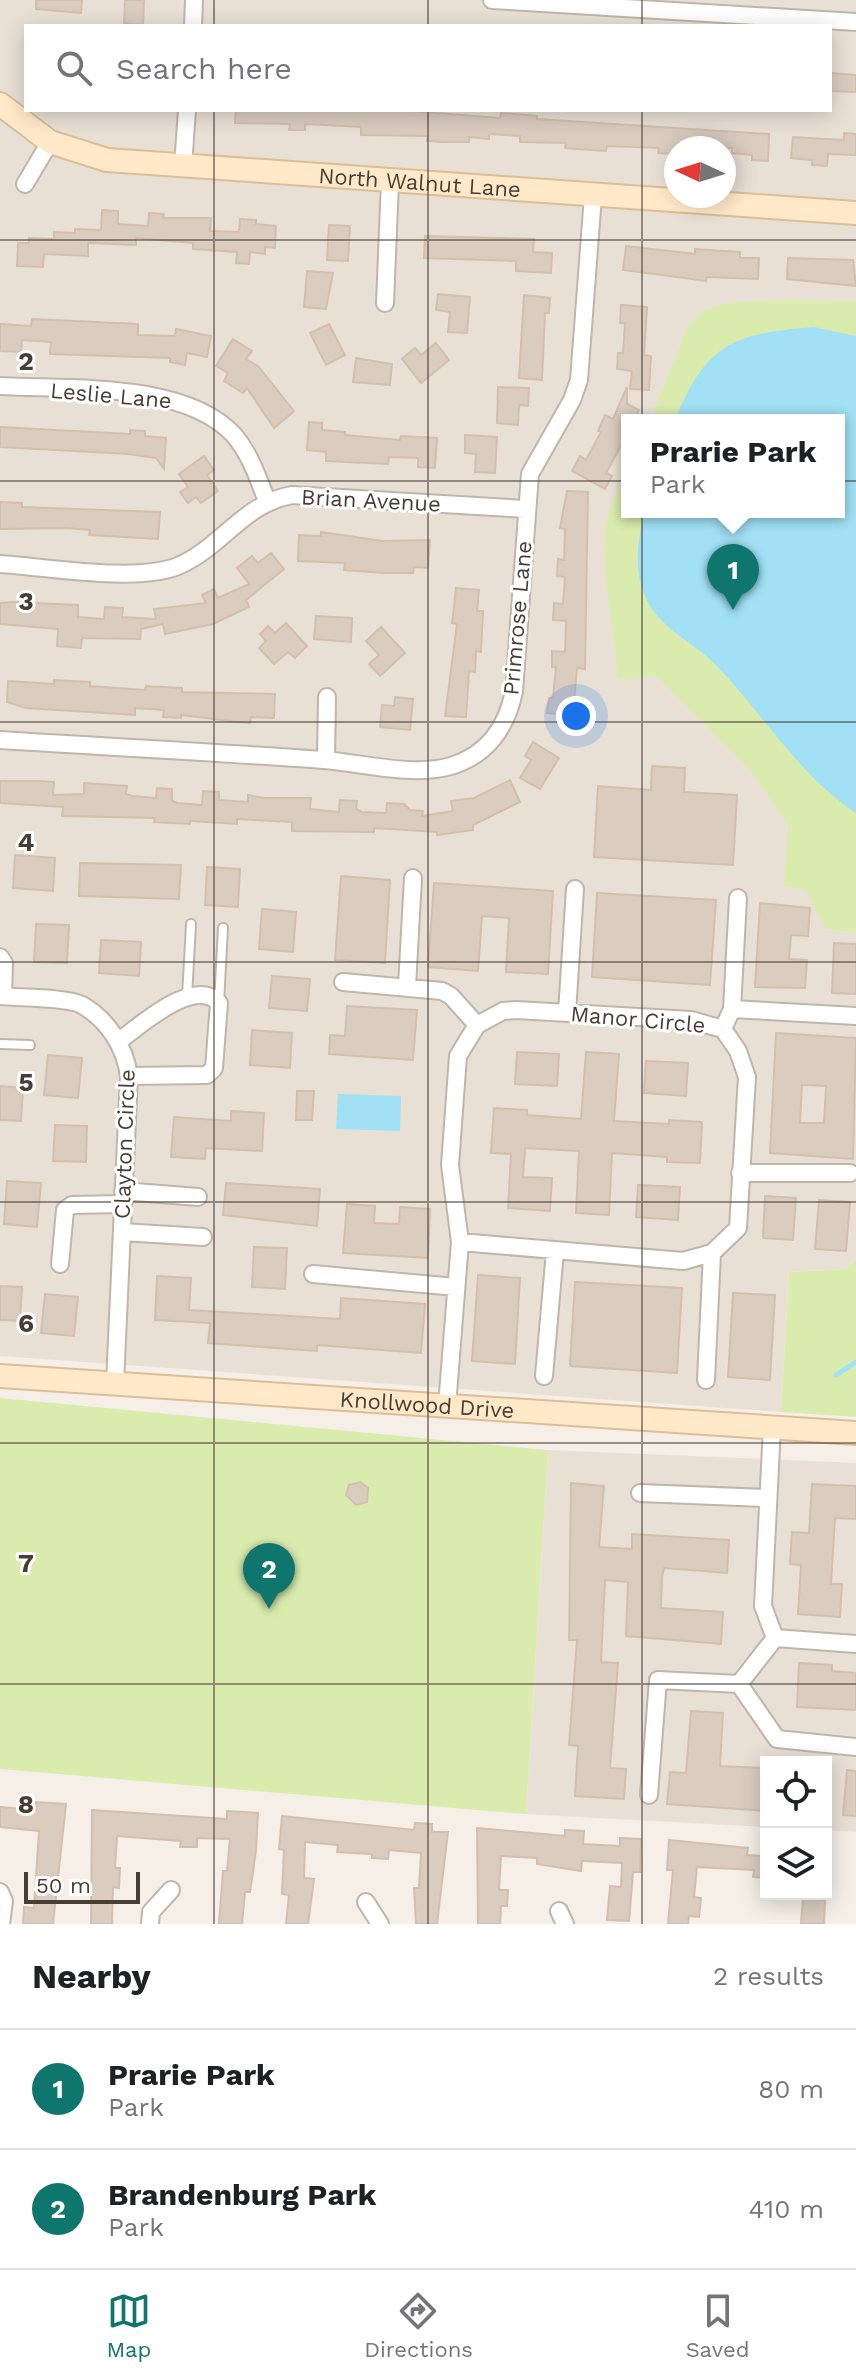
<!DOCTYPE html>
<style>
body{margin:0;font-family:"Work Sans",sans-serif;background:#f2f2f2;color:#202124}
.controls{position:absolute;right:24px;bottom:24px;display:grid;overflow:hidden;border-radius:0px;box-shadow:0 4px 20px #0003}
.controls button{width:72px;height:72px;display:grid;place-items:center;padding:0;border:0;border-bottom:2px solid #e0e0e0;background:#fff;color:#202124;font:40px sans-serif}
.compass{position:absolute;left:664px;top:136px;width:72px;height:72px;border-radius:50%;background:#fff;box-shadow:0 4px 20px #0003;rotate:274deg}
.scale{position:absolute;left:24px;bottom:20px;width:116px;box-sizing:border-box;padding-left:8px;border:4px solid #493e36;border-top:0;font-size:22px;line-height:28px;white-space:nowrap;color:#493e36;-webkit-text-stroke:6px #fff;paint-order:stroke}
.you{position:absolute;left:576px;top:716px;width:28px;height:28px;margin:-20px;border:6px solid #fff;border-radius:50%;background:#1a73e8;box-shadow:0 0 0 12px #1a73e833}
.badge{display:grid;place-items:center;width:52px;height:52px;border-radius:50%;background:#0f766e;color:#fff;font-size:26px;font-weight:700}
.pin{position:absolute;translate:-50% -66px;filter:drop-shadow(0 2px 4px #0008)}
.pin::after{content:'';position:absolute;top:42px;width:28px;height:24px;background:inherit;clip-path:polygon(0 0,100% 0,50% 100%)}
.popup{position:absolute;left:621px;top:414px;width:224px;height:104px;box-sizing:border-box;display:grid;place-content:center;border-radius:0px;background:#fff;filter:drop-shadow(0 2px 6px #0005);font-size:26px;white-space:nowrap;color:#757577}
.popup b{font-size:30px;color:#202124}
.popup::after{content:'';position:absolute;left:50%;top:100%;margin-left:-16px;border:16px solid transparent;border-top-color:#fff}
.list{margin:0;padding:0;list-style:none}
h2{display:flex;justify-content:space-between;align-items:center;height:104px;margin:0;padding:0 32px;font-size:34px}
h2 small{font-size:26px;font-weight:400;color:#757577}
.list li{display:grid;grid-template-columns:52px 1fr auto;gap:24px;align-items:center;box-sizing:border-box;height:120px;padding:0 32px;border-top:2px solid #e0e0e0}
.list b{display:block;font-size:30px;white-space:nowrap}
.list p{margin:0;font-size:26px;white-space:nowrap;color:#757577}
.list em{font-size:26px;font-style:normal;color:#757577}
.icon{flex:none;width:44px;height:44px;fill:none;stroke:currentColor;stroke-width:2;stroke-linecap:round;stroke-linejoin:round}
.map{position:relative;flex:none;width:856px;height:1924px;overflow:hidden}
.search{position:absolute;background:#fff;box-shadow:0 4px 20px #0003;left:24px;right:24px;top:24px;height:88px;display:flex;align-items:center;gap:20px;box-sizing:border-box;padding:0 28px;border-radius:0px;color:#757577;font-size:30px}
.sheet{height:344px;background:#fff}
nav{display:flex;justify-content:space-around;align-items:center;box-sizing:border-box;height:112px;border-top:2px solid #e0e0e0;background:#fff;font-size:22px;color:#757577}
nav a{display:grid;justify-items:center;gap:4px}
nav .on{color:#0f766e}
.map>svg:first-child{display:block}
.residential{fill:#e9e0d5;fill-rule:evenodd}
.green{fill:#d9ecae}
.water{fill:#a1e0f5}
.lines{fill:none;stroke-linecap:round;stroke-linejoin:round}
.stream{stroke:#a1e0f5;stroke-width:5}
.building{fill:#daccbf;stroke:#d3bfaf;stroke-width:2;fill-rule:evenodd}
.lane-casing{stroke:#c1b5aa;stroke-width:12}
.street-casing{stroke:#c1b5aa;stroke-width:20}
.secondary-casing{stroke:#dbbe97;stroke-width:26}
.lane{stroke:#fff;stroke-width:8}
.street{stroke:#fff;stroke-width:16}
.secondary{stroke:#ffe9c8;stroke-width:22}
.grid{fill:none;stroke:#493e36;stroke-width:2;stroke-opacity:0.55}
.labels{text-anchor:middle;stroke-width:6;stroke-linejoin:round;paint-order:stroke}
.street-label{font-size:22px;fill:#493e36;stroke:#fff}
.grid-label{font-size:26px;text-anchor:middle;font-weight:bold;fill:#493e36;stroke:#fff;stroke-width:6;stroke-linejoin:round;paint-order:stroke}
</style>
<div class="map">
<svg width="856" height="1924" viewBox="0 0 856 1924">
<rect width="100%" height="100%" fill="#f5efe8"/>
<path class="residential" d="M0 0H856V896L826 929 856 933V1259L846 1269 789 1272 781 1412 0 1356ZM26 26H830V110H26ZM676 148H724V196H676ZM627 420H839V512H627Z
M548 1450 856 1463V1832L826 1830V1762H766V1827L526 1814Z"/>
<path class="green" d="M793 300 856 301V933L826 929 806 890 784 886 788 824 750 770 656 676 618 679C615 629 601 580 605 530 606 511 619 490 627 472V512H839V420H650L687 328 705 310 732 302Z
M856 1259V1417L781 1412 789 1272 846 1269Z
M0 1398 548 1450 526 1814 0 1769Z"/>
<path class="water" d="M814 327 856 336V813C798 775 762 712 714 663 695 645 664 629 650 606 633 578 636 543 645 512H839V420H675C707 342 733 334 814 327Z
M338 1094 401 1096 400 1131 336 1129Z"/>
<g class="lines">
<path class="stream" d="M836 1375 856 1362"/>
</g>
<path class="building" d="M36 0H82L81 13 36 9Z
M125 0H144L143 25 124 23Z
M830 73 856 75V92L830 91Z
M236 110H398L500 118 501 113 537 116V119L769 134 768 161 752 160V155L732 153V148H674V154L658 153 659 148 607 146 606 151 565 148 566 143 520 142V136L489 134V139L469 137V142H443L427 141 428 136 361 135V127L305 124V130H289L290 124 235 123Z
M844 133 856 134V155L828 154 827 166 812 165V160L791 158 793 137 844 140Z
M102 210 118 211V224L148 226 149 213 164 214 163 218H211L210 231 239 232 240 219 256 220V224L276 226 275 248 265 247V254L250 252 249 264 236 263 237 252 193 249V243L136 238V245L88 243V256L44 254 43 267 17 266 18 243H29V238L54 239V232L75 233V229L101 230Z
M329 225 350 226 348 261 327 260Z
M425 236 534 239 533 252 552 253 551 273 516 271V261L424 258Z
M626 246 695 254V249L740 252V258H759L758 279 707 277 706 281 623 270Z
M788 258 853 260 856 286 787 279Z
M307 271 333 273 326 309 304 307Z
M438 294 470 297 467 333 448 332 450 312 436 310Z
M524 295 550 298 549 313H545L542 380 519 378Z
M621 305 647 307 644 355 651 356 649 390 630 389 632 371 617 369 618 353H623L625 323H620Z
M32 319 138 324V335L175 336 176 329 211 336 207 357 187 353 185 365 170 362V358L50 354 51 342 22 340 21 352 0 351V324L31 326Z
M329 324 345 355 326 365 310 333Z
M233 339 252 351 246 359 258 366 294 411 274 428 247 388 243 393 224 381 228 373 216 366Z
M436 343 449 360 421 383 402 359 415 348 421 355Z
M356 358 392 364 390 385 353 382Z
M498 387 529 388 528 406 519 405 518 425 497 423Z
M627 387V404L639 410 635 420H627V444L623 442 606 473 612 476 605 489 572 471 580 456 586 460 601 432 598 431 605 415 613 419Z
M309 422 322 423V430L345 432V435L400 440 401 436 437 438 435 468 418 467V458L389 457 388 464 326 461V452L307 450Z
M0 427 130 434V430L145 431V436L166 438 164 469 156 458 128 454 0 447Z
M465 435 497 437 495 473 475 472 476 454 465 453Z
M204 456 214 470 207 475 218 491 201 503 196 497 188 503 180 492 188 487 179 474Z
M567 491 588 492 585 669 577 668 573 715 547 713 549 698H553L556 667H552V651L565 652 566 621 553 620 554 603 563 604 565 577 557 576 558 559 564 560 565 529 560 528Z
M0 502 22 503V507L160 512 158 539 89 535 90 530 65 528 0 529Z
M321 532 383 541 430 540 428 568 414 567 413 573H384L344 570 345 563 298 561 299 535 321 536Z
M271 553 284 569 246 600 249 607 213 624 165 634 163 624 141 629 140 639 82 638 81 648 57 646 58 629 0 624V603L12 602 78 605V617L104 619 105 607 123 608 122 617 156 619 154 609 206 603 202 595 214 589 218 598 249 584 237 568 252 556 258 563Z
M456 588 479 590 477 611H483L481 652 476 651 475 672 469 671 466 717 445 716 457 624 452 623Z
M316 616 352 618 351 642 314 639Z
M286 623 307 646 295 658 288 652 274 664 259 648 266 641 260 634 268 626 275 633Z
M381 627 405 653 380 676 369 664 379 655 366 641Z
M54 680 90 682V686L145 690 146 686 182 688V692L275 694 274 718 251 717 250 723 237 722 181 715V718L163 717 164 710 135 708V715L26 708 7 702 8 681 54 684Z
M395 697 413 699 410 730 380 727 382 705 394 706Z
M533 742 559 758 540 789 520 778 531 760 525 756Z
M652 766 685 768 684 792 737 795 733 865 594 857 598 786 651 790Z
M510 780 520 802 473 825V830L437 835V832L374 828V832L292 831V822L237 819V824L190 821V824L154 822 155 818 62 816 63 807 0 803V781H37L54 782 53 795 84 794V783L127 786 126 794 132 796 156 798 157 788 172 789V801L178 803 202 805 203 791 219 792V800L248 802V795L265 798H311L310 809 339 812 340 800 357 801 356 809 362 812 386 813 387 803 404 804 410 810 423 811 422 816 453 811 451 801 474 798Z
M15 855 55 858 53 891 13 888Z
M80 863 181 865 179 899 79 896Z
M207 867 240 869 238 907 205 905Z
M341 876 390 880 385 963 335 960Z
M434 883 553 891 548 974 506 972 509 918 482 916 478 971 428 967Z
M597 893 716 900 710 985 592 977Z
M760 903 810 908 808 936 791 935 789 959 807 960 805 988 755 987Z
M262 909 296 912 293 952 259 949Z
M36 924 69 925 67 963 34 962Z
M101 940 141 942 139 976 99 973Z
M834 943 856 944V994L832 993Z
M272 976 310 979 307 1011 269 1008Z
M347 1006 417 1010 413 1060 329 1054 330 1035 345 1036Z
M252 1030 292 1033 290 1068 250 1065Z
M776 1033 856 1038 853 1159 770 1153ZM802 1085 826 1086 824 1123H800Z
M517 1052 559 1054 557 1086 515 1084Z
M586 1052 619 1054 614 1121 669 1124V1120L702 1122 700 1163 667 1162V1157L612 1153 609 1215 576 1213 579 1151 525 1148 523 1177 552 1178 550 1211 508 1208 511 1154 491 1153 494 1108 527 1110V1115L581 1119Z
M48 1055 82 1058 78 1098 44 1095Z
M646 1061 688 1063 686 1096 644 1093Z
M0 1086 23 1088 21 1121 0 1120Z
M297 1091H314L312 1120H296Z
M231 1111 264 1113 262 1151 206 1148 205 1159 171 1157 174 1117 231 1121Z
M55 1125 87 1126 86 1162 53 1161Z
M7 1181 41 1183 37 1227 4 1224Z
M226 1183 320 1189 317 1226 223 1215Z
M638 1185 680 1187 678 1220 636 1217Z
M765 1196 796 1198 793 1240 763 1238Z
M819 1200 850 1202 846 1251 815 1249Z
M347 1204 375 1206 374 1223 399 1224 400 1207 430 1209 428 1258 343 1253Z
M254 1247 287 1248 285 1289 252 1287Z
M478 1275 520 1278 515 1364 472 1361Z
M157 1276 191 1278 189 1310 340 1319 341 1298 425 1304 421 1353 317 1345V1351L208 1343 210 1323 155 1320Z
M575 1282 682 1288 677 1373 570 1366Z
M0 1286 22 1287 20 1321 0 1320Z
M733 1293 775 1295 770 1380 728 1377Z
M45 1294 78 1297 74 1336 41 1333Z
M360 1482 368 1488 367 1502 356 1505 346 1495 349 1485Z
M571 1483 604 1486 599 1547 632 1549V1534L729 1540 727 1573 664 1568 662 1577 661 1608 723 1612 721 1644 626 1636 628 1582 605 1580 601 1662 618 1663 610 1768 626 1769 624 1799 575 1796 578 1746 569 1745 577 1640H569Z
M812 1484 856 1486V1519L835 1518 831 1584H842L840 1617 798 1614 801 1565 790 1564 792 1532 809 1533Z
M799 1663 832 1665V1671L856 1673V1710L797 1707Z
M691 1711 723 1713 720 1766 766 1768V1811L667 1804 670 1772 686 1773Z
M847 1770 856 1771V1816L843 1815Z
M36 1802 66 1804 53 1924H23L24 1907 34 1908 39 1831 0 1827V1807L36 1810Z
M92 1810 227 1819V1811L258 1813 256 1851 250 1892H245L242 1924H219L223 1871H227L230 1839 197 1838V1847H180L181 1841 117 1836 115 1868H120L119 1888 113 1887 112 1924H91Z
M282 1816 414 1830 415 1823 432 1824V1832H448L437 1924H416L414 1888H419L421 1853 389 1850 388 1859 372 1858V1854L337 1852 338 1845 305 1842 304 1878 314 1879 308 1924H286L289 1895 282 1894 284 1850 279 1849Z
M477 1828 565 1836V1830L584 1831 583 1844 620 1846V1838L641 1839 640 1872H633L629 1921 607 1920 610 1886 621 1887 622 1863 582 1861 581 1871 537 1864V1858L501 1856 499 1890H508L507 1906H501L500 1924H478Z
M669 1840 748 1848 747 1855 766 1856V1878L753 1877 754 1870 697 1867 694 1897 701 1898 699 1917 689 1916 688 1924H668L673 1870H667Z
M803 1898 825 1900 824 1923 801 1924Z"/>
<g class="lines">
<defs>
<path id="lane" d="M187 997 191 924
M219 1003 223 928
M0 1044 30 1045"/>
<path id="street" d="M492 0 856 22
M193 26 194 0
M183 166 187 110
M25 184 50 142
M385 303 390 181
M0 386C70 390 184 381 234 435 250 454 258 478 267 501
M0 564C47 567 136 583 178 566 221 548 244 503 292 495L526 509
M0 740C108 747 216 752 323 760 363 763 412 777 451 766 487 755 507 727 514 691L530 474 572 400 579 380 593 196
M326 760 327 697
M0 957 4 963 3 996
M343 982 442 991 451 996 477 1025
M407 986 413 878
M0 996C18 998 68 997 82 1005 108 1020 125 1047 129 1076L115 1383
M732 1009 856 1016
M567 1013 575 889
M723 1029 732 1009 738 898
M120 1040C141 1025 195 976 219 1003L214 1068 207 1075 129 1076
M740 1173H850
M123 1191 198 1197
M122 1232 203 1237
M60 1264 65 1210 72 1205 122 1204
M313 1274 456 1287
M544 1376 555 1251
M706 1380 712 1253
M447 1406 460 1242 450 1165 458 1056 477 1025 503 1011 516 1010 691 1020 723 1029 738 1051 747 1077 738 1228 712 1253 683 1261 460 1242
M772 1427 763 1606 775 1638
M640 1493 767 1498
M775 1638 856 1644
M739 1684 777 1739 856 1747
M739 1684 775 1638
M649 1795 658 1680 739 1684
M0 1892 4 1901 1 1924
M366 1902 380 1924
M559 1911 565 1924
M150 1924 151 1912 171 1890"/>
<g id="secondary">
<path id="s1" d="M0 104 50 142 107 160 856 213"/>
<path id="s2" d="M0 1376 856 1433"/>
</g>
</defs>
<use href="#lane" class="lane-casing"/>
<use href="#street" class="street-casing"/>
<use href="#secondary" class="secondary-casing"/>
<use href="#lane" class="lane"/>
<use href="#street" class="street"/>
<use href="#secondary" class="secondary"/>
</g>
<path class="grid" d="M214 0V26M428 0V26M642 0V26M214 110V1924M428 110V1924M642 110V1924M0 240H856M0 481H856M0 722H856M0 962H856M0 1202H856M0 1443H856M0 1684H856"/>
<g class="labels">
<g class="street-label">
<text dy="8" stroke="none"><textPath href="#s1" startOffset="436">North Walnut Lane</textPath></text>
<text transform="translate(111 395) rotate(5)" y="8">Leslie Lane</text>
<text transform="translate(371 500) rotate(3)" y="8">Brian Avenue</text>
<text transform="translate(517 618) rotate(-85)" y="8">Primrose Lane</text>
<text transform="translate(638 1019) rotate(5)" y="8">Manor Circle</text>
<text transform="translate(124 1144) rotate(-88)" y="8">Clayton Circle</text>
<text dy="8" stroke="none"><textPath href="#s2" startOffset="428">Knollwood Drive</textPath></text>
</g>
</g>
<g class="grid-label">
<text x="26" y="370">2</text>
<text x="26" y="610">3</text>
<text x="26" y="851">4</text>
<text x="26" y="1091">5</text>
<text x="26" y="1332">6</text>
<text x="26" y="1572">7</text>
<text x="26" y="1813">8</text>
</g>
</svg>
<div class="controls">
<button><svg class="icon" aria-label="locate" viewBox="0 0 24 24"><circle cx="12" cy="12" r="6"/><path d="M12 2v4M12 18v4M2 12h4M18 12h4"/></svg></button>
<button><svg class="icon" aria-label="layers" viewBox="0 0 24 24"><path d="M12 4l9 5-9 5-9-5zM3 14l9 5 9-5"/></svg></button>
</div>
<svg class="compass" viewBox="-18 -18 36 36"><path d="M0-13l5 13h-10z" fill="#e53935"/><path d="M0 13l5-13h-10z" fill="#757577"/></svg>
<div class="scale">50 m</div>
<div class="you"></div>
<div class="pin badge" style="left:733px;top:610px">1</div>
<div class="popup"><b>Prarie Park</b>Park</div>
<div class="pin badge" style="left:269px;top:1609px">2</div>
<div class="search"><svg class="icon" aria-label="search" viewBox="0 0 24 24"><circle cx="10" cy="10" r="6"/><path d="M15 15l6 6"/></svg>Search here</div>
</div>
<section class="sheet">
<h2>Nearby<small>2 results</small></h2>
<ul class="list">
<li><span class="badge">1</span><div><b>Prarie Park</b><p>Park</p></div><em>80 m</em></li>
<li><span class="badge">2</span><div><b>Brandenburg Park</b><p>Park</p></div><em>410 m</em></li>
</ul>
</section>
<nav>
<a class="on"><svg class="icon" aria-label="map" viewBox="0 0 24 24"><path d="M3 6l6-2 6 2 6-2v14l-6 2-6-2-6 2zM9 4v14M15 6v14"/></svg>Map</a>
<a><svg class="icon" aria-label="directions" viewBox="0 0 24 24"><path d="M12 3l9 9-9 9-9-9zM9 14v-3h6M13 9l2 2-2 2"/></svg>Directions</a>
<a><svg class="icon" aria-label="saved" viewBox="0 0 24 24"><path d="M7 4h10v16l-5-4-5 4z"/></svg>Saved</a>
</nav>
